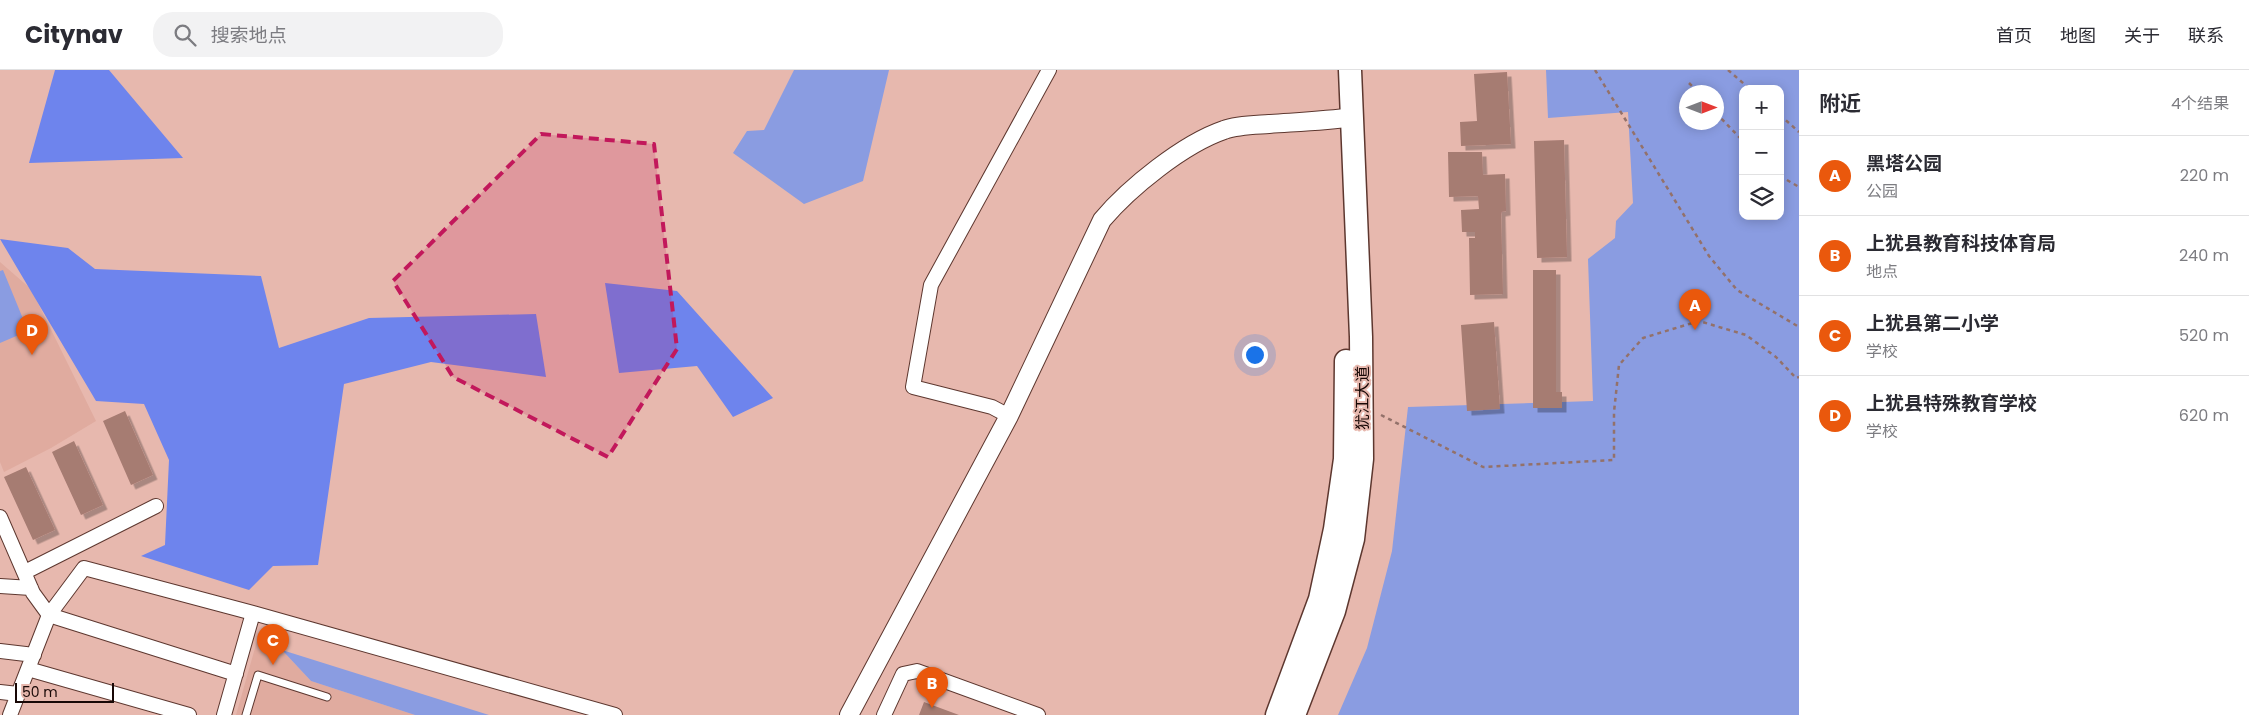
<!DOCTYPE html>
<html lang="zh">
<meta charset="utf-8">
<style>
body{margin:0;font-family:Poppins,"Noto Sans SC",sans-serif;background:#f2f2f3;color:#2b2b33}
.controls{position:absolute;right:15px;top:15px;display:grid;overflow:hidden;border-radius:10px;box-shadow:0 2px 12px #0003}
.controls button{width:45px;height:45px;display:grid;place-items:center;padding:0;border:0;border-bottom:1px solid #e1e1e2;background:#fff;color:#2b2b33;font:25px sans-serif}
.compass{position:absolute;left:1679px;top:15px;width:45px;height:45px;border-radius:50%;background:#fff;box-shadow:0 2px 12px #0003;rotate:90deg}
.scale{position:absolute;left:15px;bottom:12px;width:99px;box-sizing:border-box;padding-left:5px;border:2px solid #180806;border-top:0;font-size:14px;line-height:18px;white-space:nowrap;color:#180806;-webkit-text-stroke:4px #e7b8ae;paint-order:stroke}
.you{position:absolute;left:1254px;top:284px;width:18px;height:18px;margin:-12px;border:4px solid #fff;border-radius:50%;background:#1a73e8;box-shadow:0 0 0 8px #1a73e833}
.badge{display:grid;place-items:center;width:32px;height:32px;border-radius:50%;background:#ea580c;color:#fff;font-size:16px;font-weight:700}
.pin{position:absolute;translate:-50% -41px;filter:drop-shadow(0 1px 2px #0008)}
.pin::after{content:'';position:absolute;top:26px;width:18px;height:15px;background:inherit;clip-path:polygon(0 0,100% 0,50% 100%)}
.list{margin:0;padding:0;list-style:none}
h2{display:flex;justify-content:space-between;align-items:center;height:65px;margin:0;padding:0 20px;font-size:21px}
h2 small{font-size:16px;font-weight:400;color:#7c7c81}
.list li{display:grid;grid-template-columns:32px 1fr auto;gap:15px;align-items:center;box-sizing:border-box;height:80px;padding:0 20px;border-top:1px solid #e1e1e2}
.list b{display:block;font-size:19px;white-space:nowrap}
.list p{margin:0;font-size:16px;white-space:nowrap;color:#7c7c81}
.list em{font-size:16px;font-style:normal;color:#7c7c81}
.icon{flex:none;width:28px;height:28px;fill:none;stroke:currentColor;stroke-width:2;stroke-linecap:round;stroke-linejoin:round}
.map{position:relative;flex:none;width:1799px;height:645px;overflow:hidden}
header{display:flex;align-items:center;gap:30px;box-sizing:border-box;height:70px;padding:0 25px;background:#fff;border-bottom:1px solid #e1e1e2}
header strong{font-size:24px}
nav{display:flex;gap:28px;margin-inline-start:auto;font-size:18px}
.search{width:350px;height:45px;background:#f2f2f3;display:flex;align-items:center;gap:12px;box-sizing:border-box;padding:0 18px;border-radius:20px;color:#7c7c81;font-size:19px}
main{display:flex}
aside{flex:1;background:#fff}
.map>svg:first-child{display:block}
.built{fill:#e0ab9f}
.green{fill:#8a9ce1;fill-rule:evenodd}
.forest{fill:#6e84ed}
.building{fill:#a67b72;filter:url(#shadow)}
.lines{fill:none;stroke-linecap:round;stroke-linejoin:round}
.service-casing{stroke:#5d372f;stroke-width:9}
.minor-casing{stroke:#5d372f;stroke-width:16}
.tertiary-casing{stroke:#5d372f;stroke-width:20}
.primary-casing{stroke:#5d372f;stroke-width:25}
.path{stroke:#93716a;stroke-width:2.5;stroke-dasharray:4 4;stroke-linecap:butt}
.service{stroke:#fff;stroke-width:7}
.minor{stroke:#fff;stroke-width:14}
.tertiary{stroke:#fff;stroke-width:18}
.primary{stroke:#fff;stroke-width:22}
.marked{fill:#c2185b;fill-opacity:0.2;stroke:#c2185b;stroke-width:4;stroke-dasharray:10 6;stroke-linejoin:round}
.labels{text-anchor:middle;stroke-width:4;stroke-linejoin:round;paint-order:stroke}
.street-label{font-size:16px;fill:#180806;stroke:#e7b8ae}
</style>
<header>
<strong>Citynav</strong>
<div class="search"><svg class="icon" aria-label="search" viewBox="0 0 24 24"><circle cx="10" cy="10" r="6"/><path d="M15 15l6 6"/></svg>搜索地点</div>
<nav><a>首页</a><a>地图</a><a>关于</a><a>联系</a></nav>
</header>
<main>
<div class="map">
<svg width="1799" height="645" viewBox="0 0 1799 645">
<defs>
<filter id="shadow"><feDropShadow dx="4.5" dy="4.5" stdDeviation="0" flood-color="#0004"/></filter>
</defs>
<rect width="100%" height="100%" fill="#e7b8ae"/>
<path class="built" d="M0 192 31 219 96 351 51 378 4 402 0 392Z
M257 571 282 580 311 611 415 645H236Z"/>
<path class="green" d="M794 0H889L863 111 804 134 733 83 747 61 764 60Z
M1546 0H1799V645H1338L1367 578 1392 481 1408 337 1593 331 1588 189 1615 168 1616 151 1633 133 1628 42 1548 48ZM1743 19H1780V146H1743ZM1686 22H1716V52H1686Z
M3 200 28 261 0 273V201Z
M282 580 489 645H415L311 611Z"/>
<path class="forest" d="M55 0H109L183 88 29 93Z
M0 169 68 178 95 199 261 206 279 278 369 248 536 244 546 307 431 292 344 314 318 495 273 496 249 520 141 486 165 475 169 390 144 334 96 331Z
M605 213 677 221 773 328 733 347 697 296 619 303Z"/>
<path class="building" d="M1507 2 1511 74 1461 76 1460 52 1477 51 1474 4Z
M1564 70 1567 187 1537 188 1534 71Z
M1448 82H1482L1483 105 1505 104 1506 141 1501 142 1503 224 1470 225 1469 168H1475V162H1462L1461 140 1479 139 1478 126 1449 127Z
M1533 200H1556V322H1562V338H1533Z
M1494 252 1500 339 1467 341 1461 255Z
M125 341 153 405 131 415 103 351Z
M74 371 103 435 81 445 52 382Z
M26 397 55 460 33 470 4 407Z
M924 632 959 645H919Z"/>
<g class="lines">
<defs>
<path id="service" d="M246 645 258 605 327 627"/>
<path id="minor" d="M1009 346 992 337 913 317 931 215 1049 0
M0 447 33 523 49 545 10 645
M25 502 156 436
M0 516 31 518
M0 581 34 585
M28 599 189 645
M236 604 49 545 84 498 253 543 615 645
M0 622 18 624
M224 645 253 543
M884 645 903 604 917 601 1038 645"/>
<path id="tertiary" d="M849 645 1009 346 1102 150C1129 118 1183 74 1224 60 1237 55 1254 55 1269 54 1297 52 1325 51 1353 47"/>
<path id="primary" d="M1277 645 1320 529 1335 459 1345 389 1346 291
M1294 645 1334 541 1353 469 1362 389 1361 267 1350 0"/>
</defs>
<use href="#service" class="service-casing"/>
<use href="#minor" class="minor-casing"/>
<use href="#tertiary" class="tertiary-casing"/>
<use href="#primary" class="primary-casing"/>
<path class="path" d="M1595 0 1709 186 1737 220 1799 257
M1728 0 1750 19
M1689 13 1698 22
M1716 43 1743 71
M1780 45 1799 62
M1780 106 1799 117
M1381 345 1483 397 1614 390V342L1619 295 1643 268 1699 251 1746 265 1776 287 1796 308 1799 307"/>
<use href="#service" class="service"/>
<use href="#minor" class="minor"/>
<use href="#tertiary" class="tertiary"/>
<use href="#primary" class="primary"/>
</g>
<path class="marked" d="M541 64 654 74 677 279 608 387 453 307 393 211Z"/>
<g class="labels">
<g class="street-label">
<text transform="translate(1362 328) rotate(-90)" y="6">犹江大道</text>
</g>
</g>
</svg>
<div class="controls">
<button>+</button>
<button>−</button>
<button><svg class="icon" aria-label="layers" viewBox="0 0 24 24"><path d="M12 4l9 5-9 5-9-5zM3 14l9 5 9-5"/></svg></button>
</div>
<svg class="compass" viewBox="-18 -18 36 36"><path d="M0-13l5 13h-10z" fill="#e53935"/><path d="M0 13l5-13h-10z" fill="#7c7c81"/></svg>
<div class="scale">50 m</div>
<div class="you"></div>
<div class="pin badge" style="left:1695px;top:260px">A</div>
<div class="pin badge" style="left:932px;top:638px">B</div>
<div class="pin badge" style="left:273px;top:595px">C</div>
<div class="pin badge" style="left:32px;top:285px">D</div>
</div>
<aside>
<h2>附近<small>4个结果</small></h2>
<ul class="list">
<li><span class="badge">A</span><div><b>黑塔公园</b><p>公园</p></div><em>220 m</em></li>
<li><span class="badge">B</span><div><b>上犹县教育科技体育局</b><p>地点</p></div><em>240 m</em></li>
<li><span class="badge">C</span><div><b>上犹县第二小学</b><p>学校</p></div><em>520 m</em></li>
<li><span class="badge">D</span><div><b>上犹县特殊教育学校</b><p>学校</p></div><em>620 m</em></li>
</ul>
</aside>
</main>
